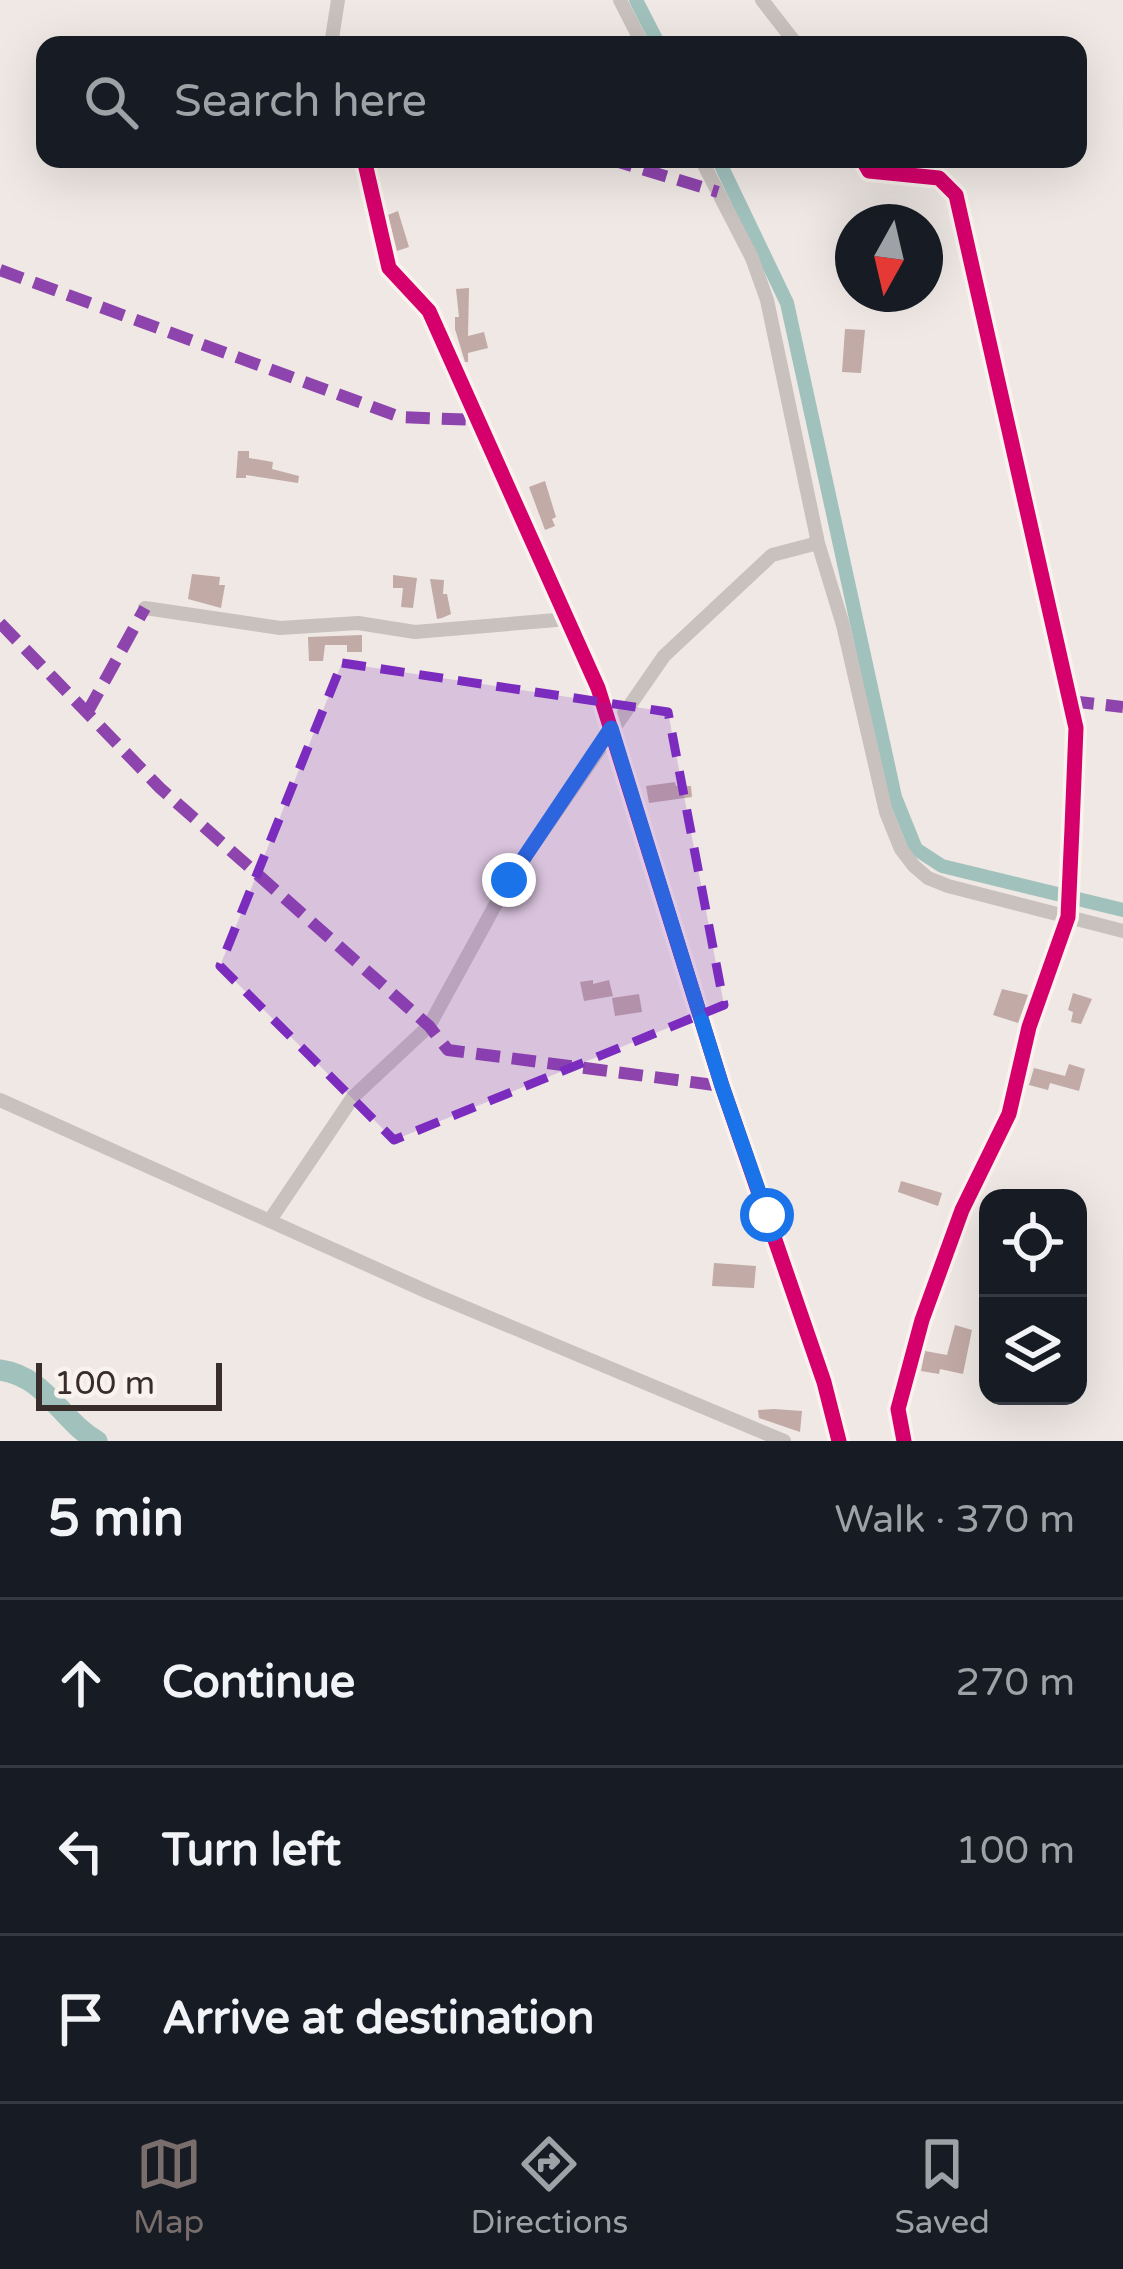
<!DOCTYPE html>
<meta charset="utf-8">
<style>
body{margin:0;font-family:"Varela Round",sans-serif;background:#242831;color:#f1f3f6}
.controls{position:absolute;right:36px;bottom:36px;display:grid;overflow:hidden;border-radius:24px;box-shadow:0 12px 48px #0002}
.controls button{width:108px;height:108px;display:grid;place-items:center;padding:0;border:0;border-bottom:3px solid #363941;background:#171b24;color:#f1f3f6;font:60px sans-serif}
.compass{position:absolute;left:835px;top:204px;width:108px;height:108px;border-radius:50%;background:#171b24;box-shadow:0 12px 48px #0002;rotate:188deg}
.scale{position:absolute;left:36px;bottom:30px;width:186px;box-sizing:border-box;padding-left:12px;border:6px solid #392d2b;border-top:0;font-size:33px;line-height:42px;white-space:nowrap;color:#392d2b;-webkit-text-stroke:9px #faf2ed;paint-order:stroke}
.stop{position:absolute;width:36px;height:36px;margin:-27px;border:9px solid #1a73e8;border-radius:50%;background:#fff}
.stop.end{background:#1a73e8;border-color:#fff;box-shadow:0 3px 12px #0008}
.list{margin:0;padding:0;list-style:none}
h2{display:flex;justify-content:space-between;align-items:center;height:156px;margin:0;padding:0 48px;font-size:51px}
h2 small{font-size:39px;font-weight:400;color:#9ea1a6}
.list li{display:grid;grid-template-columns:78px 1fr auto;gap:36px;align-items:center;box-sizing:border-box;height:168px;padding:0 48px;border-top:3px solid #363941}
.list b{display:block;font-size:45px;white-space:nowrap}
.list em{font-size:39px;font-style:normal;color:#9ea1a6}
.icon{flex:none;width:66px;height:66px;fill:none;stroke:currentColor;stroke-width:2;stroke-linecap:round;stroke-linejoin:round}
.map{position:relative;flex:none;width:1123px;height:1441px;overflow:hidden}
.search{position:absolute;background:#171b24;box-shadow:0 12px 48px #0002;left:36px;right:36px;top:36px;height:132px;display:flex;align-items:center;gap:30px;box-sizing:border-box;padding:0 42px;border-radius:24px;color:#9ea1a6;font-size:45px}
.sheet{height:660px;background:#171b24}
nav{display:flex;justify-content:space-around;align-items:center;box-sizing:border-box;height:168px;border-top:3px solid #363941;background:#171b24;font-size:33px;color:#9ea1a6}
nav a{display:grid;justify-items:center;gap:6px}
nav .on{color:#796e6c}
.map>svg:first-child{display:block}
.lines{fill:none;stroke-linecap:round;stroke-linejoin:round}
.canal{stroke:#a1c1bc;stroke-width:14}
.river{stroke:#a1c1bc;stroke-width:21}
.building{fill:#c2aaa6}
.minor{stroke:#c8c1bd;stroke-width:14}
.quiet{stroke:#8e44ad;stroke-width:12;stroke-dasharray:24 12;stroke-linecap:butt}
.cycleway-casing{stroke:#faf2ed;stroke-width:22}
.cycleway{stroke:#d6006c;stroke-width:15}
.route{stroke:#1a73e8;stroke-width:15}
.marked{fill:#7b2cbf;fill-opacity:0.2;stroke:#7b2cbf;stroke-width:9;stroke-dasharray:24 15;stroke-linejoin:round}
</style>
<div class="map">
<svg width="1123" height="1441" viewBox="0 0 1123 1441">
<rect width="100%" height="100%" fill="#efe8e4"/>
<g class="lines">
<path class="canal" d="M636 0 659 45
M718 159 787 303 895 797 916 849 942 866 1123 910"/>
<path class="river" d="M0 1370C47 1377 59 1419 97 1441"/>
</g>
<path class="building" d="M398 211 409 247 397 251 388 215Z
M469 288 468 336 484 332 488 348 468 353V362H465L455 329V317H459L456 289Z
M845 329 865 330 861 373 842 372Z
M238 451H249V458L273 462 272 469 299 476 298 483 246 475V478H236Z
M545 481 556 517 552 519 555 526 545 530 529 487Z
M192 574 220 577 219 585H225L221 608 188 599Z
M393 575 417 578 413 608 401 607 403 588H393Z
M430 579 444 580 443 594H447L451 614 442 618 437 619Z
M362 635V652H347V645H325L323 661H309L308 637Z
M675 782 676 786H691L692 797 649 803 646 786Z
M593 980V984L609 980 613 996 584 1001 580 982Z
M1002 989 1028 995 1018 1023 993 1015Z
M1073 993 1092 999 1081 1024 1071 1022 1073 1012 1068 1010Z
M639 994 642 1012 615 1016 612 998Z
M1069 1064 1085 1069 1079 1091 1050 1083 1048 1090 1029 1085 1034 1068 1065 1076Z
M901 1181 942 1193 938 1206 898 1192Z
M714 1263 756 1266 754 1288 712 1286Z
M955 1325 972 1330 963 1374 940 1369 939 1374 921 1371 925 1351 947 1355Z
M774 1409 802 1411 800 1432 759 1418 758 1410Z"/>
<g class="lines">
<path class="minor" d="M620 0 643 45
M762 0 797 45
M331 45 338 0
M364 159 389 268 429 311 598 688 722 1086 824 1382 839 1441
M701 159 752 258 767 300 818 543 843 625 886 812 901 849 914 866 928 878 948 886 1123 931
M862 159 869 171 939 178 956 195 1076 728 1072 828 1068 917 1029 1027 1009 1114 962 1210 922 1320 898 1409 904 1441
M145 608 280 628 358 623 415 632 568 619
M0 1100 428 1292 784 1441
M270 1220 353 1097 429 1026 509 880 664 656 772 555 818 543"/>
<path class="quiet" d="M609 159 718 192
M0 270 400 417 476 420
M0 623 160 788 429 1026 448 1050 722 1086
M1070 701 1123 707
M87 713 145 608"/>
<defs>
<path id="cycleway" d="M364 159 389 268 429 311 598 688 722 1086 824 1382 839 1441
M862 159 869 171 939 178 956 195 1076 728 1072 828 1068 917 1029 1027 1009 1114 962 1210 922 1320 898 1409 904 1441"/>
</defs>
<use href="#cycleway" class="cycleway-casing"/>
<use href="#cycleway" class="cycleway"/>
</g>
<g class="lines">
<path class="route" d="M509 880 611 728 722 1086 767 1215"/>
</g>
<path class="marked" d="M342 663 668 712 724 1005 394 1140 220 966Z"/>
</svg>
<div class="controls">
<button><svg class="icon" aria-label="locate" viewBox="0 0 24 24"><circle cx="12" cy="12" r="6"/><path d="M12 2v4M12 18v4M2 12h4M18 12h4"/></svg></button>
<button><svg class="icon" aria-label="layers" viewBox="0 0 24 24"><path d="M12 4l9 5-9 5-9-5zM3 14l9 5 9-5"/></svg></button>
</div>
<svg class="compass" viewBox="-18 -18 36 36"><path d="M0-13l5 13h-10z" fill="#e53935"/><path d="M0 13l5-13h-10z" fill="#9ea1a6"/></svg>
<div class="scale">100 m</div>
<div class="stop" style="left:767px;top:1215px"></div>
<div class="stop end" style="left:509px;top:880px"></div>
<div class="search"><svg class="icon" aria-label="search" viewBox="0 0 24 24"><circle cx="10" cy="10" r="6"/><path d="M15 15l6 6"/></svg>Search here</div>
</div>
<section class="sheet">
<h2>5 min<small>Walk · 370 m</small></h2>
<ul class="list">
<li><svg class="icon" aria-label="ahead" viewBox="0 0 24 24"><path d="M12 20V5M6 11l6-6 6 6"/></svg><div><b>Continue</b></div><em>270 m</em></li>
<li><svg class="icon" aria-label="left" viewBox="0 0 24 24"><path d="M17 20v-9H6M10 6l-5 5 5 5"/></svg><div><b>Turn left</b></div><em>100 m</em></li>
<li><svg class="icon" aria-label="arrive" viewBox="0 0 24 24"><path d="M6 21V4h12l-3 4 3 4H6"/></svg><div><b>Arrive at destination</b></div></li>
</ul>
</section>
<nav>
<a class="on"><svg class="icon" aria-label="map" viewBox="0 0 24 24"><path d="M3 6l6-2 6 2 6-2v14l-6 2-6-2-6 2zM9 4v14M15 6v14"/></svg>Map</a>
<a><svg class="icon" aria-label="directions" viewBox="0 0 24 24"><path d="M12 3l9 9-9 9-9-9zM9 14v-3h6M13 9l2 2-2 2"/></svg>Directions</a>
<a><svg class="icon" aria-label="saved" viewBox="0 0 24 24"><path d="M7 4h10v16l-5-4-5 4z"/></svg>Saved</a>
</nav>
